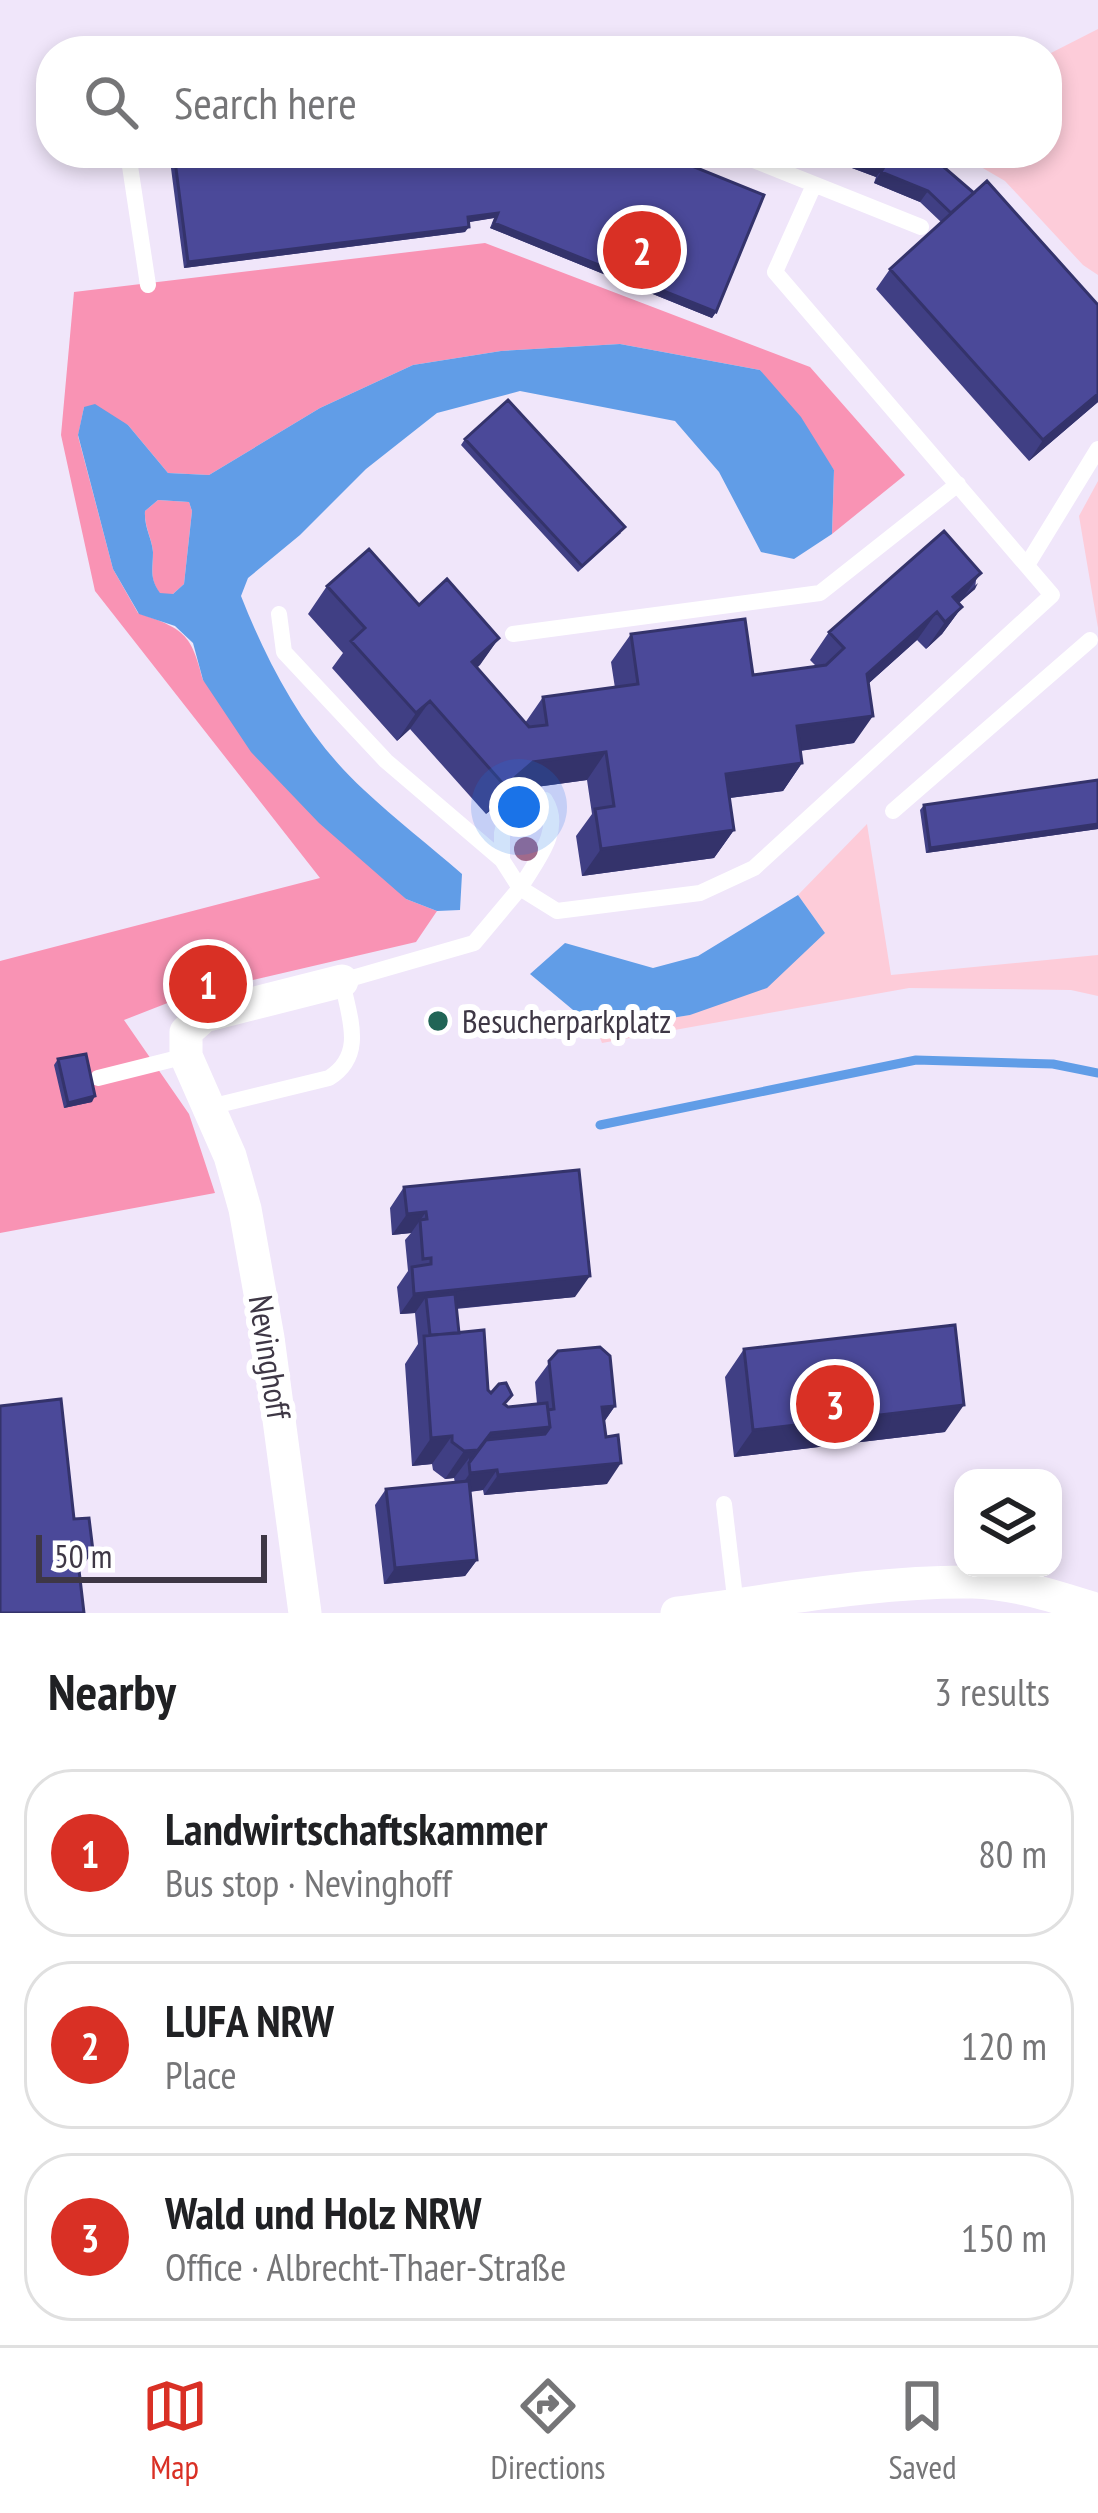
<!DOCTYPE html>
<meta charset="utf-8">
<style>
body{margin:0;font-family:"PT Sans Narrow",sans-serif;background:#f2f2f2;color:#202124}
.controls{position:absolute;right:36px;bottom:36px;display:grid;overflow:hidden;border-radius:24px;box-shadow:0 6px 18px #0003}
.controls button{width:108px;height:108px;display:grid;place-items:center;padding:0;border:0;border-bottom:3px solid #e0e0e0;background:#fff;color:#202124;font:60px sans-serif}
.scale{position:absolute;left:36px;bottom:30px;width:231px;box-sizing:border-box;padding-left:12px;border:6px solid #3e3745;border-top:0;font-size:33px;line-height:42px;white-space:nowrap;color:#3e3745;-webkit-text-stroke:9px #fff;paint-order:stroke}
.you{position:absolute;left:519px;top:807px;width:42px;height:42px;margin:-30px;border:9px solid #fff;border-radius:50%;background:#1a73e8;box-shadow:0 0 0 18px #1a73e833}
.badge{display:grid;place-items:center;width:78px;height:78px;border-radius:50%;background:#d93025;color:#fff;font-size:39px;font-weight:700}
.pin{position:absolute;translate:-50% -50%;border:6px solid #fff;box-shadow:0 3px 12px #0006}
.list{margin:0;padding:0;list-style:none}
h2{display:flex;justify-content:space-between;align-items:center;height:156px;margin:0;padding:0 48px;font-size:51px}
h2 small{font-size:39px;font-weight:400;color:#757577}
.list li{display:grid;grid-template-columns:78px 1fr auto;gap:36px;align-items:center;box-sizing:border-box;height:168px;margin:0 24px 24px;padding:0 24px;border:3px solid #e0e0e0;border-radius:48px}
.list b{display:block;font-size:45px;white-space:nowrap}
.list p{margin:0;font-size:39px;white-space:nowrap;color:#757577}
.list em{font-size:39px;font-style:normal;color:#757577}
.icon{flex:none;width:66px;height:66px;fill:none;stroke:currentColor;stroke-width:2;stroke-linecap:round;stroke-linejoin:round}
.map{position:relative;flex:none;width:1098px;height:1613px;overflow:hidden}
.search{position:absolute;background:#fff;box-shadow:0 6px 18px #0003;left:36px;right:36px;top:36px;height:132px;display:flex;align-items:center;gap:30px;box-sizing:border-box;padding:0 42px;border-radius:48px;color:#757577;font-size:45px}
.sheet{height:732px;background:#fff}
nav{display:flex;justify-content:space-around;align-items:center;box-sizing:border-box;height:168px;border-top:3px solid #e0e0e0;background:#fff;font-size:33px;color:#757577}
nav a{display:grid;justify-items:center;gap:6px}
nav .on{color:#d93025}
.map>svg:first-child{display:block}
.green{fill:#fdccd9}
.forest{fill:#f993b4}
.water{fill:#619de7;fill-rule:evenodd}
.lines{fill:none;stroke-linecap:round;stroke-linejoin:round}
.stream{stroke:#619de7;stroke-width:9}
.lane{stroke:#fff;stroke-width:16}
.street{stroke:#fff;stroke-width:33}
.tree{fill:#a16a8b}
.wall{fill:#403f84}
.shaded-wall{fill:#34336b}
.building{fill:#4b4999;stroke:#34336b;stroke-width:3}
.poi-dot{fill:#216556;stroke:#fff;stroke-width:4.5}
.labels{text-anchor:middle;stroke-width:12;stroke-linejoin:round;paint-order:stroke}
.poi-label{font-size:33px;fill:#3e3745;stroke:#fff;text-anchor:start}
.street-label{font-size:33px;fill:#3e3745;stroke:#fff}
</style>
<div class="map">
<svg width="1098" height="1613" viewBox="0 0 1098 1613">
<rect width="100%" height="100%" fill="#f0e6fa"/>
<path class="green" d="M1098 29V275L1083 265 1005 181 957 153H1047V55Z
M1098 481V628L1079 516Z
M867 824 891 975 1098 955V996L1071 990 909 988 602 1043 597 1030 690 1015 825 933 798 895Z"/>
<path class="forest" d="M485 243 810 367 905 475 832 534 834 470 760 370 620 344 501 351 413 365 320 408 209 475 168 473 128 425 84 407 78 436 113 569 138 613C184 629 191 633 203 680L406 899 437 911 416 942 188 995 124 1020 189 1114 215 1193 0 1233V961L320 878 95 591 61 435 74 292Z
M158 500 189 502 192 511 184 584 173 594H160C149 577 153 571 153 552 152 538 144 527 145 511Z"/>
<path class="water" d="M620 344 760 370 801 417 834 470 832 534 794 559 761 552 719 472 675 421 520 391 437 413 366 469 300 535 248 578 241 596C269 667 307 738 364 790 395 819 430 846 462 874L460 910 437 911 406 899 319 823 251 752 203 680 193 643 175 626 139 614 113 569 78 435 84 407 95 404 128 425 168 473 209 475 320 408 413 365 501 351ZM158 500 189 502 192 511 184 584 173 594 160 593C149 577 153 570 153 552 152 538 144 528 145 511Z
M798 895 825 933 767 988 690 1015 597 1030 530 974 565 943 653 968 698 956Z"/>
<g class="lines">
<path class="stream" d="M600 1125 916 1060 1053 1064 1098 1073"/>
<path class="lane" d="M128 153 148 285
M736 153 921 227
M1027 565 1098 449
M279 614 284 652 386 761 502 860 520 888C536 861 564 830 545 800L531 799 507 812 502 833V860
M513 634 820 593 958 484
M893 811 1090 640
M98 1078 186 1056
M210 1107 329 1078C366 1055 349 1017 342 981L474 943 520 888 557 911 700 893 754 868 1052 595 775 272 814 185
M724 1504 736 1606"/>
<path class="street" d="M305 1613 268 1338 245 1209 230 1156 186 1056V1032L204 1016 342 981
M677 1613C773 1601 874 1581 972 1582 1015 1583 1057 1597 1098 1610"/>
</g>
<circle class="tree" cx="526" cy="849" r="12"/>
<path class="wall" d="M169 153H660L716 312 712 318 490 228 494 218 468 222 465 232 184 268Z
M812 153H915L1098 402 1029 461 876 289 890 269 941 222 920 202 874 183 876 177Z
M465 439 621 533 578 572 461 445Z
M981 573 976 580 975 589 958 603 962 607 942 634 926 649 917 640 869 683 854 743 800 751 802 763 783 791 729 798 734 830 714 858 582 876 576 836 592 814 587 780 514 790 486 814 410 729 397 741 332 668 343 653 308 614 327 586 419 605 499 638 477 668 525 723 543 697 615 688 611 662 631 634 753 675 816 666 810 660 829 632Z
M1098 780V829L926 853 920 810 924 805Z
M58 1059 92 1102 64 1108 54 1065Z
M404 1187 575 1297 456 1309 459 1333 488 1390 508 1407 537 1404 535 1382 558 1351 615 1406 604 1422 607 1484 484 1495 483 1490 470 1492 477 1560 465 1576 384 1584 375 1505 386 1489 455 1483 454 1478 445 1479 433 1470 432 1464 412 1466 405 1364 418 1344 415 1313 400 1314 397 1287 408 1271 405 1240 411 1233 392 1235 390 1208Z
M744 1349 945 1432 734 1457 725 1377Z
M962 1490 963 1515H960L958 1496Z"/>
<path class="shaded-wall" d="M812 153H848L884 167 876 177Z
M881 172 928 191 920 202 874 183Z
M498 213 494 218 464 223 468 217Z
M494 223 716 312 712 318 490 228Z
M469 227 465 232 184 268 188 262Z
M1098 394V402L1029 461 1043 440Z
M981 573 965 595 978 583 975 589 942 618 953 597Z
M962 607 942 634 926 649 945 622Z
M937 612 917 640 848 702 867 674Z
M499 638 480 665 452 690 472 662Z
M430 701 410 729 397 741 416 713Z
M873 716 854 743 777 754 797 726Z
M606 752 587 780 514 790 486 814 505 786 533 762Z
M802 763 783 791 707 801 726 774Z
M1098 824V829L926 853 930 848Z
M734 830 714 858 582 876 601 849Z
M95 1096 92 1102 64 1108 68 1103Z
M426 1212 411 1233 392 1235 407 1214Z
M590 1276 575 1297 428 1311 426 1297 415 1313 400 1314 414 1294Z
M964 1405 945 1432 734 1457 753 1430Z
M615 1406 601 1426 602 1407Z
M550 1427 530 1455 469 1464V1458L454 1478 445 1479 464 1451 491 1433Z
M452 1436 432 1464 412 1466 431 1438Z
M621 1463 607 1484 484 1495 498 1475Z
M497 1470 483 1490 456 1493 470 1473Z
M93 1551 79 1572 77 1553Z
M477 1560 465 1576 384 1584 395 1568Z"/>
<path class="building" d="M174 153H660L764 195 716 312 494 223 498 213 468 217 469 227 188 262Z
M848 153H915L938 162 974 193 951 213 928 191 881 172 884 167Z
M987 181 1098 305V394L1043 440 890 269Z
M508 400 625 527 582 566 465 439Z
M944 531 981 573 953 597 962 607 945 622 937 612 867 674 873 716 797 726 802 763 726 774 734 830 601 849 595 809 614 806 606 752 533 762 505 786 430 701 416 713 351 641 365 628 327 586 369 549 419 605 447 579 499 638 472 662 529 727 547 725 543 697 638 684 631 634 745 619 753 675 826 665 844 648 829 632Z
M1098 780V824L930 848 924 805Z
M86 1054 95 1096 68 1103 58 1059Z
M579 1170 590 1276 414 1294 412 1267 431 1264V1258L423 1259 420 1220 427 1219 426 1212 407 1214 404 1187Z
M455 1294 459 1333 430 1335 426 1297Z
M955 1325 964 1405 753 1430 744 1349Z
M484 1330 488 1390 491 1393 499 1384 506 1383 512 1395 504 1404 508 1407 547 1403 550 1427 491 1433 478 1450 464 1451 452 1442V1436L431 1438 424 1336Z
M600 1347 610 1356 615 1406 602 1407 606 1437 618 1435 621 1463 498 1475 497 1470 470 1473 469 1463 486 1440 545 1434 550 1427 548 1410 554 1409 549 1361 558 1351Z
M61 1399 74 1519 89 1518 93 1551 77 1553 84 1613H0V1406Z
M469 1481 477 1560 395 1568 386 1489Z"/>
<circle class="poi-dot" cx="438" cy="1021" r="12"/>
<g class="labels">
<g class="poi-label">
<text x="462" y="1033">Besucherparkplatz</text>
</g>
<g class="street-label">
<text transform="translate(270 1357) rotate(81)" y="12">Nevinghoff</text>
</g>
</g>
</svg>
<div class="controls">
<button><svg class="icon" aria-label="layers" viewBox="0 0 24 24"><path d="M12 4l9 5-9 5-9-5zM3 14l9 5 9-5"/></svg></button>
</div>
<div class="scale">50 m</div>
<div class="you"></div>
<div class="pin badge" style="left:208px;top:984px">1</div>
<div class="pin badge" style="left:642px;top:250px">2</div>
<div class="pin badge" style="left:835px;top:1404px">3</div>
<div class="search"><svg class="icon" aria-label="search" viewBox="0 0 24 24"><circle cx="10" cy="10" r="6"/><path d="M15 15l6 6"/></svg>Search here</div>
</div>
<section class="sheet">
<h2>Nearby<small>3 results</small></h2>
<ul class="list">
<li><span class="badge">1</span><div><b>Landwirtschaftskammer</b><p>Bus stop · Nevinghoff</p></div><em>80 m</em></li>
<li><span class="badge">2</span><div><b>LUFA NRW</b><p>Place</p></div><em>120 m</em></li>
<li><span class="badge">3</span><div><b>Wald und Holz NRW</b><p>Office · Albrecht-Thaer-Straße</p></div><em>150 m</em></li>
</ul>
</section>
<nav>
<a class="on"><svg class="icon" aria-label="map" viewBox="0 0 24 24"><path d="M3 6l6-2 6 2 6-2v14l-6 2-6-2-6 2zM9 4v14M15 6v14"/></svg>Map</a>
<a><svg class="icon" aria-label="directions" viewBox="0 0 24 24"><path d="M12 3l9 9-9 9-9-9zM9 14v-3h6M13 9l2 2-2 2"/></svg>Directions</a>
<a><svg class="icon" aria-label="saved" viewBox="0 0 24 24"><path d="M7 4h10v16l-5-4-5 4z"/></svg>Saved</a>
</nav>
